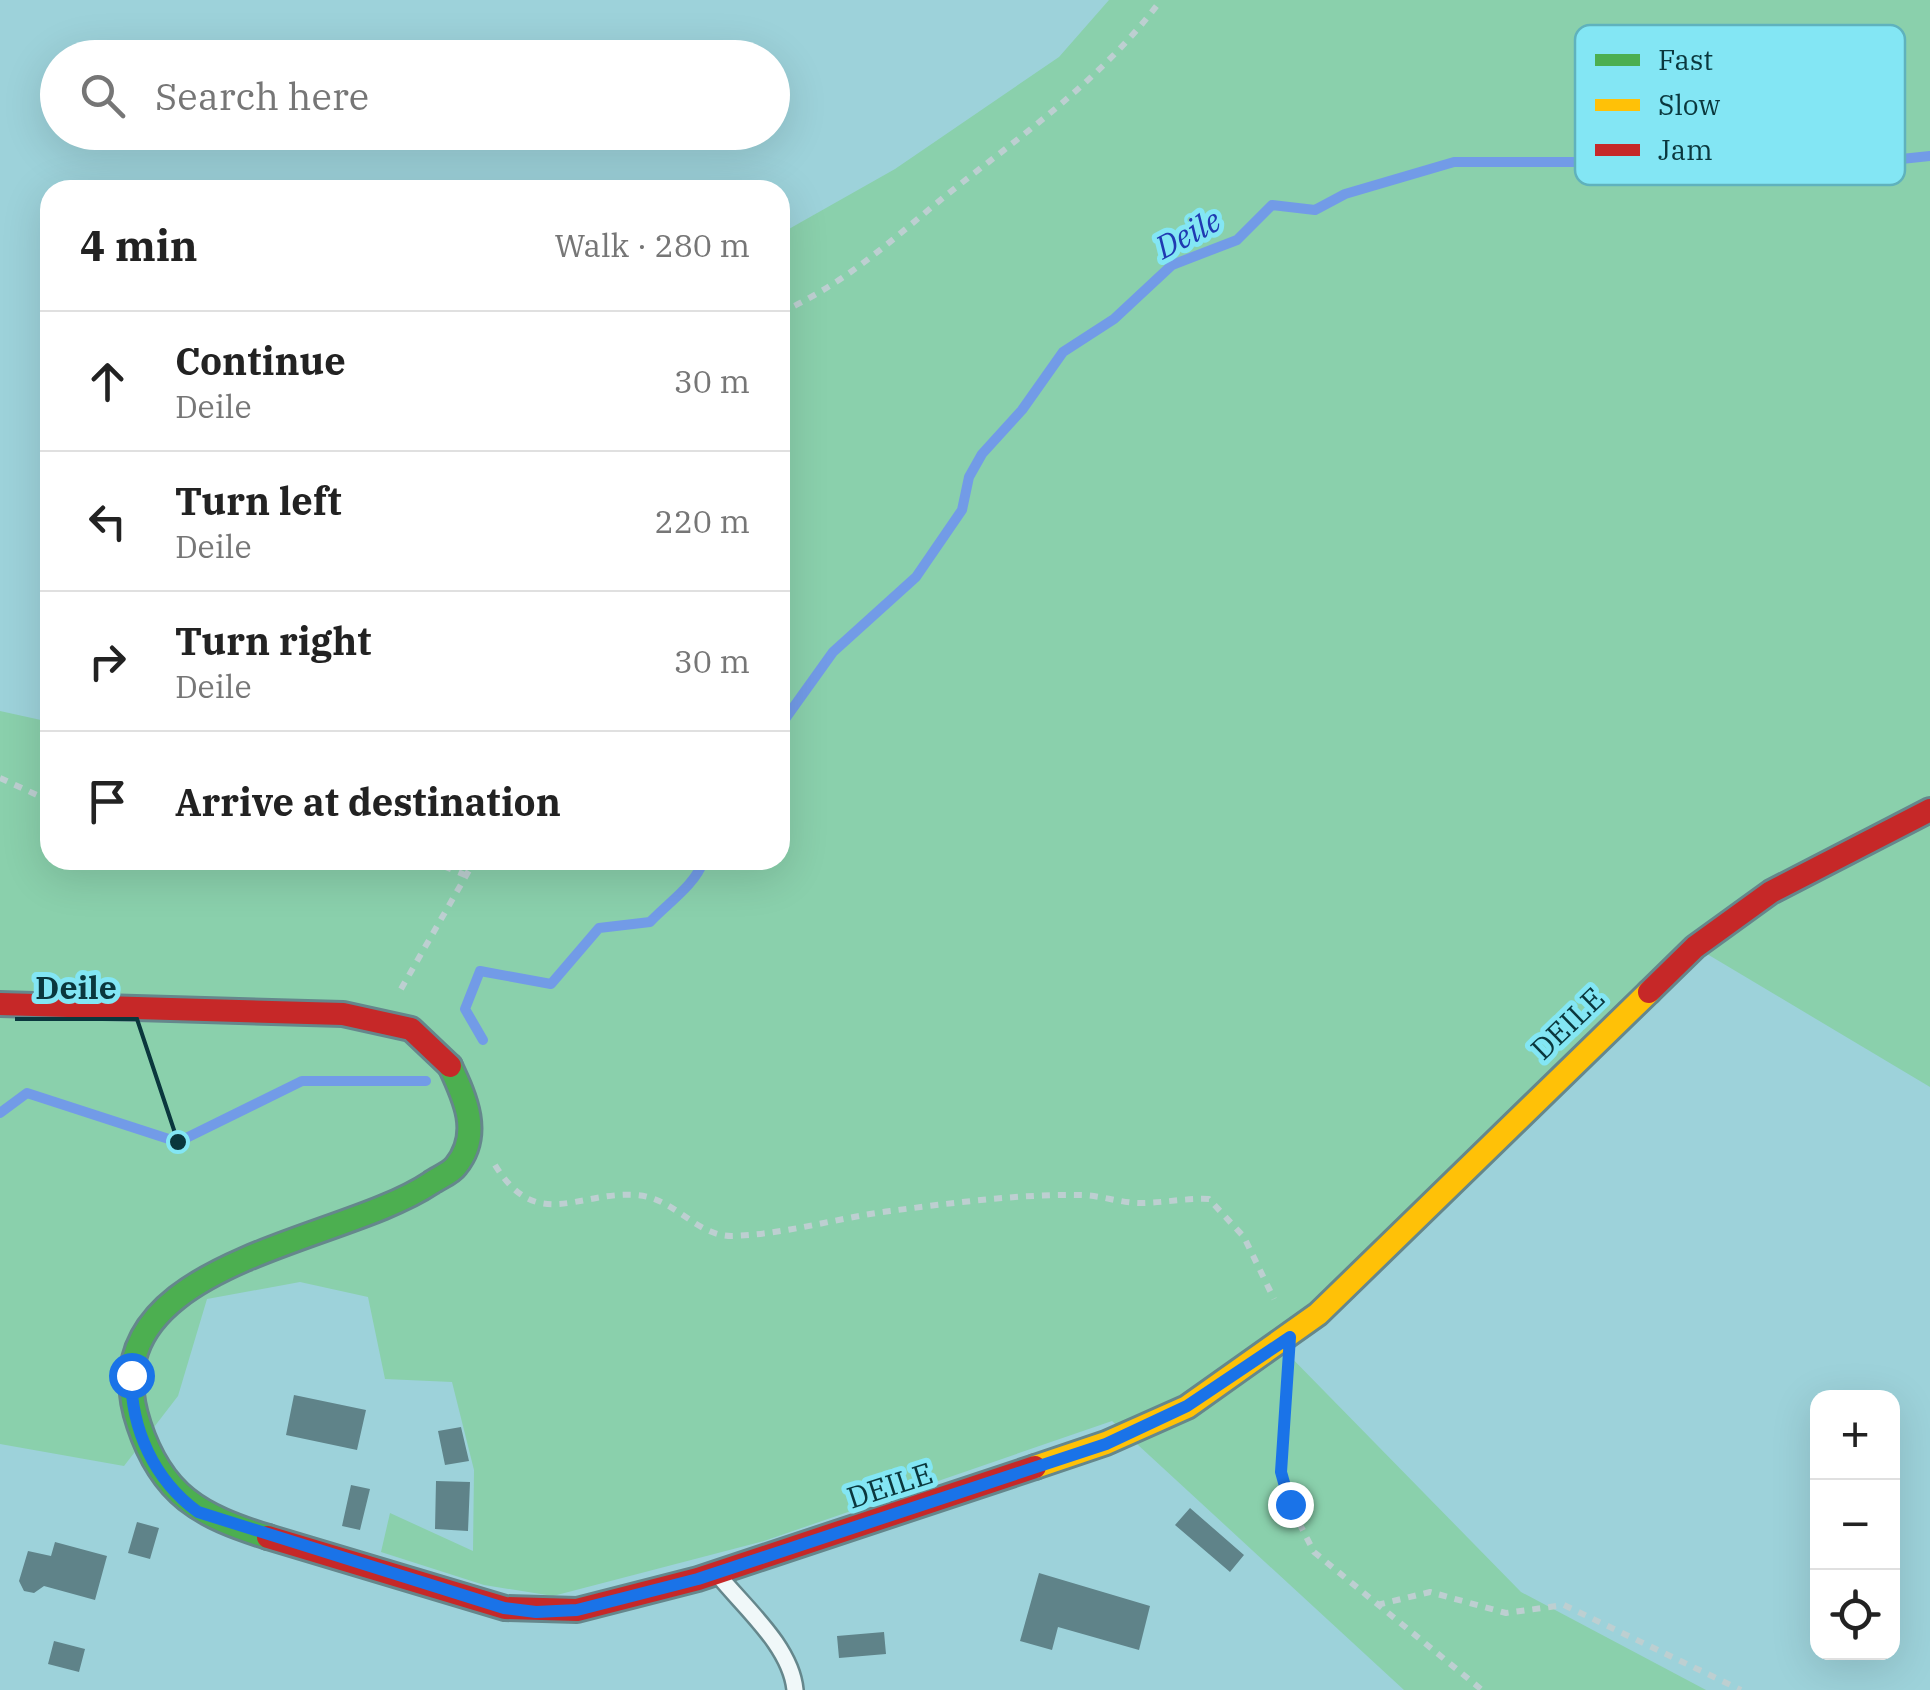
<!DOCTYPE html>
<meta charset="utf-8">
<style>
body{margin:0;font-family:"IBM Plex Serif",serif;background:#f2f2f2;color:#222}
.controls{position:absolute;right:30px;bottom:30px;display:grid;overflow:hidden;border-radius:20px;box-shadow:0 10px 40px #0002}
.controls button{width:90px;height:90px;display:grid;place-items:center;padding:0;border:0;border-bottom:2px solid #e0e0e0;background:#fff;color:#222;font:50px sans-serif}
.stop{position:absolute;width:30px;height:30px;margin:-22px;border:8px solid #1a73e8;border-radius:50%;background:#fff}
.stop.end{background:#1a73e8;border-color:#fff;box-shadow:0 2px 10px #0008}
.list{margin:0;padding:0;list-style:none}
h2{display:flex;justify-content:space-between;align-items:center;height:130px;margin:0;padding:0 40px;font-size:42px}
h2 small{font-size:32px;font-weight:400;color:#767676}
.list li{display:grid;grid-template-columns:65px 1fr auto;gap:30px;align-items:center;box-sizing:border-box;height:140px;padding:0 40px;border-top:2px solid #e0e0e0}
.list b{display:block;font-size:38px;white-space:nowrap}
.list p{margin:0;font-size:32px;white-space:nowrap;color:#767676}
.list em{font-size:32px;font-style:normal;color:#767676}
.icon{flex:none;width:55px;height:55px;fill:none;stroke:currentColor;stroke-width:2;stroke-linecap:round;stroke-linejoin:round}
.map{position:relative;flex:none;width:1930px;height:1690px;overflow:hidden}
.search{position:absolute;background:#fff;box-shadow:0 10px 40px #0002;left:40px;top:40px;width:750px;height:110px;display:flex;align-items:center;gap:25px;box-sizing:border-box;padding:0 35px;border-radius:55px;color:#767676;font-size:38px}
.panel{position:absolute;background:#fff;box-shadow:0 10px 40px #0002;left:40px;top:180px;width:750px;height:690px;border-radius:30px}
.map>svg:first-child{display:block}
.green{fill:#8ad0ac}
.lines{fill:none;stroke-linecap:round;stroke-linejoin:round}
.stream{stroke:#729be7;stroke-width:10}
.building{fill:#5f8389}
.lane-casing{stroke:#65878c;stroke-width:20}
.fast-casing{stroke:#65878c;stroke-width:28}
.slow-casing{stroke:#65878c;stroke-width:28}
.jam-casing{stroke:#65878c;stroke-width:28}
.path{stroke:#bdcfd1;stroke-width:6;stroke-dasharray:8 8;stroke-linecap:butt}
.lane{stroke:#f0f8f9;stroke-width:15}
.fast{stroke:#4caf50;stroke-width:22}
.slow{stroke:#ffc107;stroke-width:22}
.jam{stroke:#c62828;stroke-width:22}
.route{stroke:#1a73e8;stroke-width:12}
.labels{text-anchor:middle;stroke-width:10;stroke-linejoin:round;paint-order:stroke}
.street-label{font-size:30px;fill:#0a373d;stroke:#83e6f4}
.water-label{font-size:32px;font-style:italic;fill:#203ab2;stroke:#83e6f4}
.key{fill:#83e6f4;stroke:#5fb2bd;stroke-width:2.5}
.key-label{font-size:28px;fill:#0a373d}
.leader{fill:none;stroke:#0a373d;stroke-width:4}
.callout-dot{fill:#0a373d;stroke:#83e6f4;stroke-width:4}
.callout-label{font-size:32px;text-anchor:middle;font-weight:bold;fill:#0a373d;stroke:#83e6f4;stroke-width:10;stroke-linejoin:round;paint-order:stroke}
</style>
<div class="map">
<svg width="1930" height="1690" viewBox="0 0 1930 1690">
<rect width="100%" height="100%" fill="#9dd2da"/>
<path class="green" d="M1109 0H1930V1087L1697 948 1278 1344 1521 1592 1706 1690H1404L1112 1421 764 1541 553 1596 484 1585 381 1552 390 1513 473 1551 474 1470 452 1382 385 1379 368 1297 300 1282 207 1299 178 1396 124 1466 0 1444V711L50 722V860H780V234L895 169 1059 57Z"/>
<g class="lines">
<path class="stream" d="M780 726 833 652 916 577 962 510 969 477 982 454 1022 410 1063 352 1114 319 1172 265 1237 240 1272 205 1315 210 1345 194 1454 162H1582L1631 145 1684 165 1742 158 1764 166 1854 164 1930 156
M483 1040 465 1009 480 971 551 984 599 928 650 922C669 902 695 885 704 860
M0 1113 27 1093 178 1142 302 1081H426"/>
</g>
<path class="building" d="M294 1395 366 1410 357 1450 286 1435Z
M461 1427 469 1461 445 1465 438 1431Z
M436 1481 470 1482 468 1531 435 1529Z
M351 1485 370 1489 360 1530 342 1526Z
M1190 1508 1244 1555 1230 1572 1175 1525Z
M137 1522 159 1528 150 1559 128 1553Z
M55 1542 107 1556 95 1600 44 1586 34 1593 24 1591 19 1581 28 1551 51 1556Z
M1039 1573 1150 1606 1139 1650 1058 1627 1052 1650 1020 1641Z
M884 1632 886 1654 839 1658 837 1636Z
M54 1641 85 1649 79 1672 48 1664Z"/>
<g class="lines">
<defs>
<path id="lane" d="M719 1576C745 1608 791 1647 795 1690"/>
<path id="fast" d="M268 1537C200 1516 162 1495 139 1425 84 1262 339 1245 431 1183 438 1178 451 1173 456 1166 482 1134 465 1098 450 1066"/>
<path id="slow" d="M1035 1467 1106 1443 1187 1407 1318 1314 1649 992"/>
<path id="jam" d="M1649 992 1695 947 1771 892 1930 810
M0 1004 343 1014 411 1029 450 1066
M268 1537 505 1608 577 1610 698 1579 1035 1467"/>
</defs>
<use href="#lane" class="lane-casing"/>
<use href="#fast" class="fast-casing"/>
<use href="#slow" class="slow-casing"/>
<use href="#jam" class="jam-casing"/>
<path class="path" d="M780 313C855 278 896 235 959 185 1032 128 1105 75 1161 0
M0 778 50 801
M429 860 465 875
M401 989 475 860
M495 1165C537 1233 576 1191 637 1195 675 1198 697 1237 733 1236 787 1234 837 1218 890 1211 952 1203 1018 1194 1080 1195 1100 1195 1120 1203 1140 1203 1163 1203 1185 1198 1209 1199L1244 1237 1274 1299
M1287 1383 1281 1472 1289 1503 1314 1552 1482 1690
M1377 1605 1430 1592 1506 1613 1564 1605 1741 1690"/>
<use href="#lane" class="lane"/>
<use href="#fast" class="fast"/>
<use href="#slow" class="slow"/>
<use href="#jam" class="jam"/>
</g>
<g class="lines">
<path class="route" d="M131 1375C131 1429 154 1480 198 1512L504 1608 536 1612 577 1610 698 1579 1106 1444 1187 1406 1290 1337 1281 1472 1290 1504"/>
</g>
<g class="labels">
<g class="street-label">
<text transform="translate(1568 1024) rotate(-44)" y="10">DEILE</text>
<text transform="translate(890 1486) rotate(-18)" y="10">DEILE</text>
</g>
<g class="water-label">
<text transform="translate(1188 234) rotate(-28)" y="11">Deile</text>
</g>
</g>
<rect x="1575" y="25" width="330" height="160" rx="15" class="key"/>
<rect x="1595" y="54" width="45" height="12" fill="#4caf50"/>
<rect x="1595" y="99" width="45" height="12" fill="#ffc107"/>
<rect x="1595" y="144" width="45" height="12" fill="#c62828"/>
<g class="key-label">
<text x="1658" y="70">Fast</text>
<text x="1658" y="115">Slow</text>
<text x="1658" y="160">Jam</text>
</g>
<path class="leader" d="M178 1142L137 1019H15"/>
<circle class="callout-dot" cx="178" cy="1142" r="10"/>
<g class="callout-label">
<text x="76" y="999">Deile</text>
</g>
</svg>
<div class="controls">
<button>+</button>
<button>−</button>
<button><svg class="icon" aria-label="locate" viewBox="0 0 24 24"><circle cx="12" cy="12" r="6"/><path d="M12 2v4M12 18v4M2 12h4M18 12h4"/></svg></button>
</div>
<div class="stop" style="left:131px;top:1375px"></div>
<div class="stop end" style="left:1290px;top:1504px"></div>
<div class="search"><svg class="icon" aria-label="search" viewBox="0 0 24 24"><circle cx="10" cy="10" r="6"/><path d="M15 15l6 6"/></svg>Search here</div>
<section class="panel">
<h2>4 min<small>Walk · 280 m</small></h2>
<ul class="list">
<li><svg class="icon" aria-label="ahead" viewBox="0 0 24 24"><path d="M12 20V5M6 11l6-6 6 6"/></svg><div><b>Continue</b><p>Deile</p></div><em>30 m</em></li>
<li><svg class="icon" aria-label="left" viewBox="0 0 24 24"><path d="M17 20v-9H6M10 6l-5 5 5 5"/></svg><div><b>Turn left</b><p>Deile</p></div><em>220 m</em></li>
<li><svg class="icon" aria-label="right" viewBox="0 0 24 24"><path d="M7 20v-9h11M14 6l5 5-5 5"/></svg><div><b>Turn right</b><p>Deile</p></div><em>30 m</em></li>
<li><svg class="icon" aria-label="arrive" viewBox="0 0 24 24"><path d="M6 21V4h12l-3 4 3 4H6"/></svg><div><b>Arrive at destination</b></div></li>
</ul>
</section>
</div>
